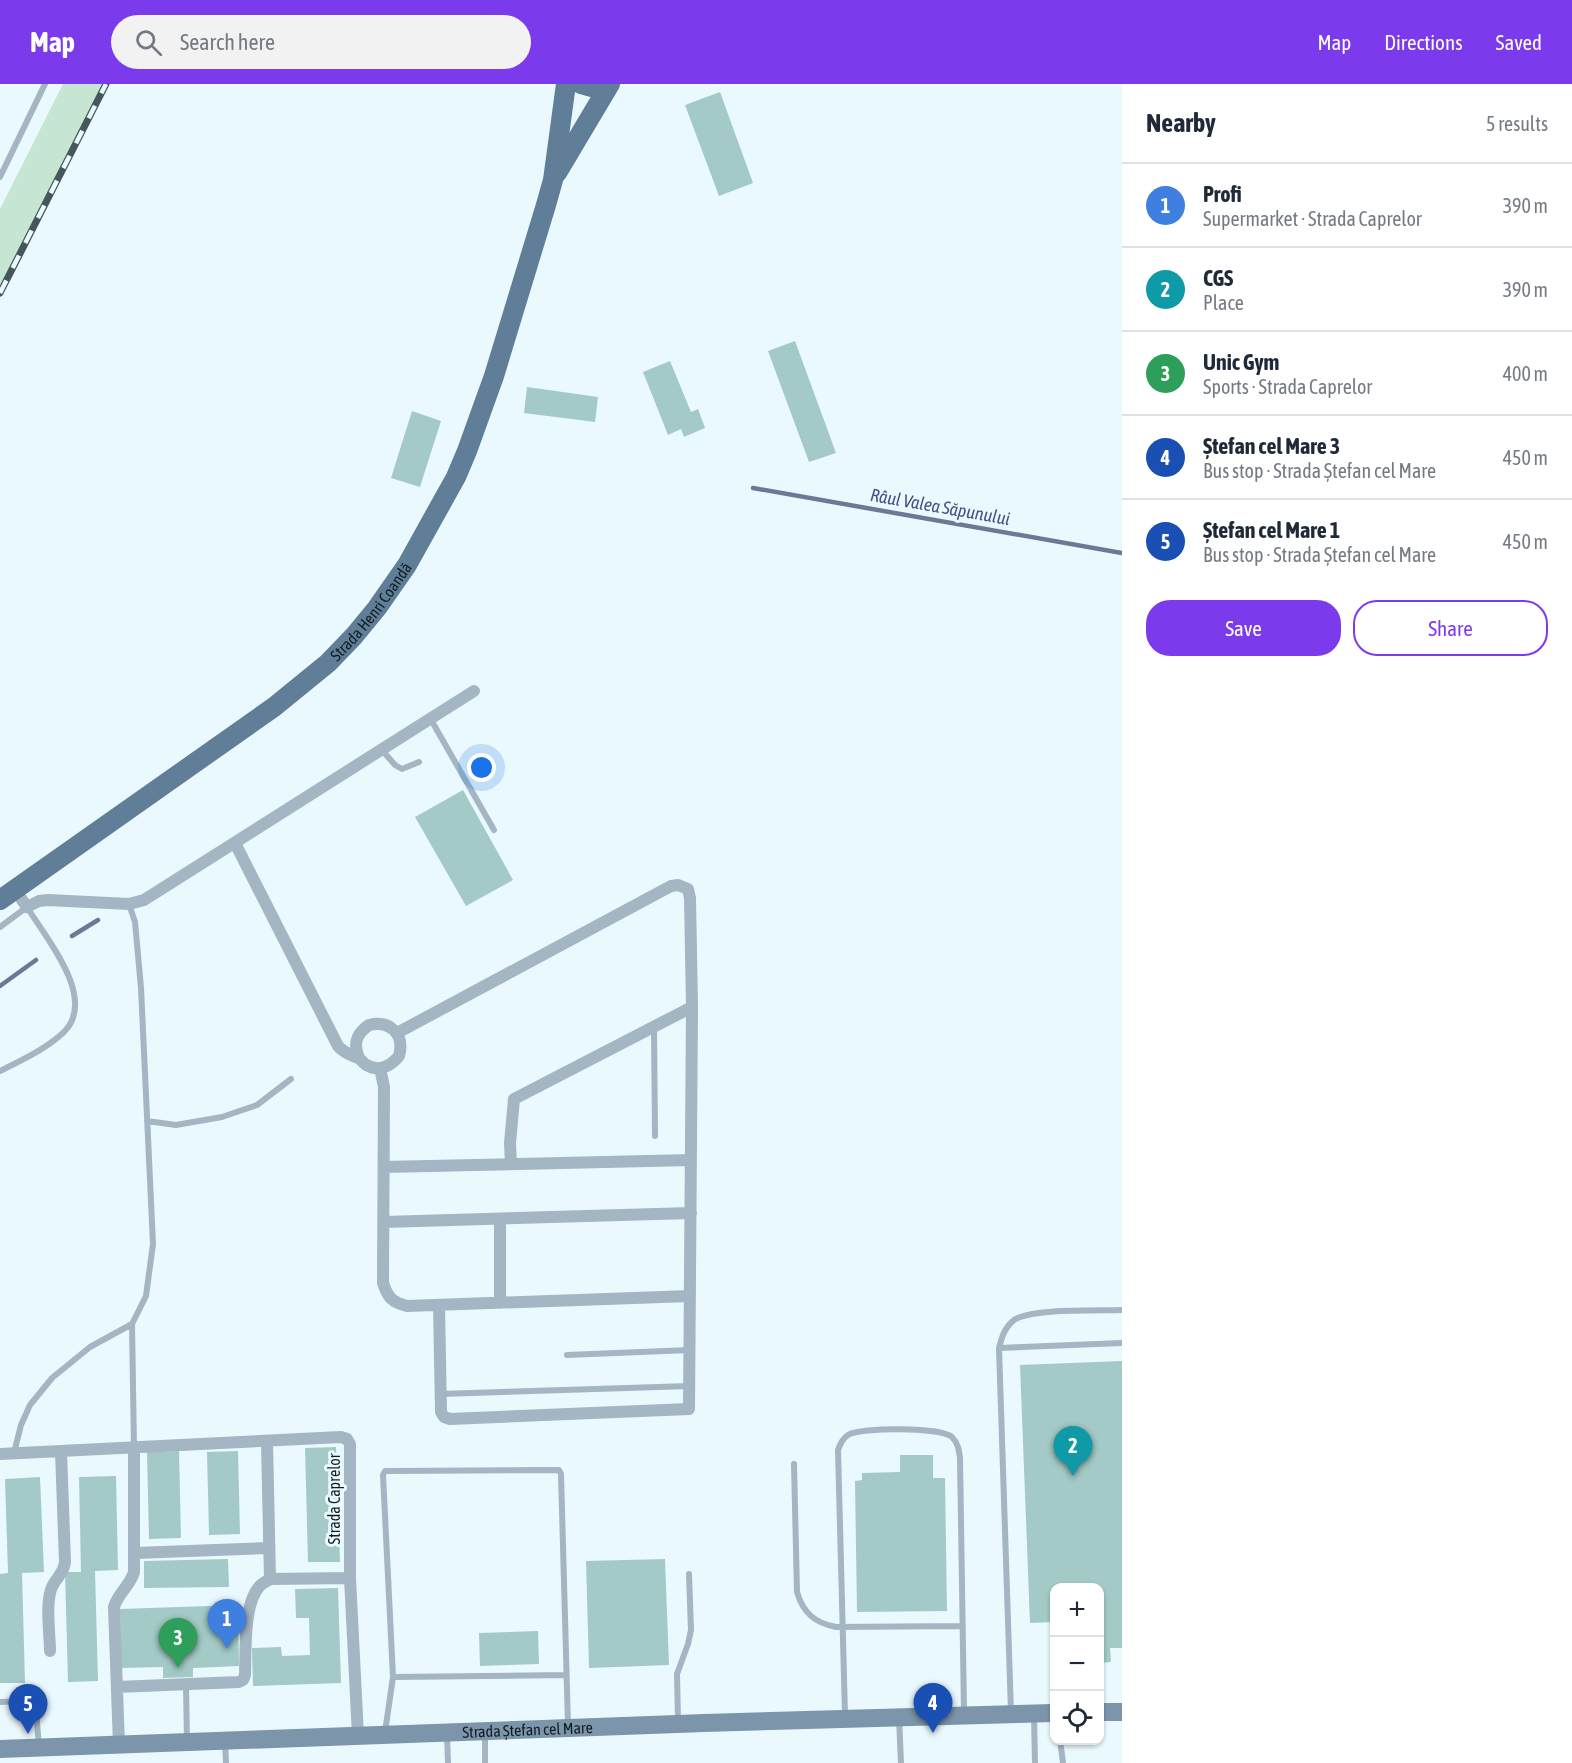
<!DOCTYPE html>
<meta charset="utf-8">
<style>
body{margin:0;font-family:"Asap Condensed",sans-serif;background:#f2f2f3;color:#1f2937}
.controls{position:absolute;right:18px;bottom:18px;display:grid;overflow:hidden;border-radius:12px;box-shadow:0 2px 4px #0004}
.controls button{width:54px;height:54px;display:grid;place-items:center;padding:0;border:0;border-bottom:2px solid #e0e1e3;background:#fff;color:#1f2937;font:30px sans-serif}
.you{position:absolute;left:482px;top:684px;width:21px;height:21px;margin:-15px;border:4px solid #fff;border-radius:50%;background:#1a73e8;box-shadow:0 0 0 9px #1a73e833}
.badge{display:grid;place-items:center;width:39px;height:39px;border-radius:50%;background:#7c3aed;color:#fff;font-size:20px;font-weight:700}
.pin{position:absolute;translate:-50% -50px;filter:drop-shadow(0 2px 3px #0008)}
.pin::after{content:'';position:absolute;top:32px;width:21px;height:18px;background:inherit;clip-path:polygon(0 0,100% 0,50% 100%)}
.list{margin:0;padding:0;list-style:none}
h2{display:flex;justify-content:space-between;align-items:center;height:78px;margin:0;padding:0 24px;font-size:26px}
h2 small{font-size:20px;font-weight:400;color:#747a83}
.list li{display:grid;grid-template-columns:39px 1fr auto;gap:18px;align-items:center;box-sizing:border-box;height:84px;padding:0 24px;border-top:2px solid #e0e1e3}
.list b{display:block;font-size:22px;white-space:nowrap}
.list p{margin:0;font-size:20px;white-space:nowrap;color:#747a83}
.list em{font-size:20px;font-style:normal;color:#747a83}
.actions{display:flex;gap:12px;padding:18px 24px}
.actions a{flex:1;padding:14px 0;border:2px solid #7c3aed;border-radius:24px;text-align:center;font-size:21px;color:#7c3aed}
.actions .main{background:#7c3aed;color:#fff}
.icon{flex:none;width:33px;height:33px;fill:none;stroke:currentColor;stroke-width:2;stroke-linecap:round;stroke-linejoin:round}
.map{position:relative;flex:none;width:1122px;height:1679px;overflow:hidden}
header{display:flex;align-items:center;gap:36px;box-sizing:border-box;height:84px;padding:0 30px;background:#7c3aed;color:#fff}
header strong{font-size:28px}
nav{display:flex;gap:33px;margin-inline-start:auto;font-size:21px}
.search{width:420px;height:54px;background:#f2f2f3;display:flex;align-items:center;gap:15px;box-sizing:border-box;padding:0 21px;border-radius:33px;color:#747a83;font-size:22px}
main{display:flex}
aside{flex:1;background:#fff}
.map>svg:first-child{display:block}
.green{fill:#c6e6d3}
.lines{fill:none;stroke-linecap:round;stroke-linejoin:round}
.stream{stroke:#6c7896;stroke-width:4.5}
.building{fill:#a3cac6}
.service{stroke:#a4b5c3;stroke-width:6}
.minor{stroke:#a4b5c3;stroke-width:12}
.secondary{stroke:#7c95aa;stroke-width:18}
.primary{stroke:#607e98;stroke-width:20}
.rail-casing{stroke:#47565a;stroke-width:7}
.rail{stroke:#eaf9fd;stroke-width:4.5;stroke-dasharray:14;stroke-linecap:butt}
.labels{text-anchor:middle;stroke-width:6;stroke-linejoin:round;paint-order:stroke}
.street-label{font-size:16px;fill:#101e22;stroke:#eaf9fd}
.water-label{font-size:18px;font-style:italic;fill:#455087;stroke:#eaf9fd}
</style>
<header>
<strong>Map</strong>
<div class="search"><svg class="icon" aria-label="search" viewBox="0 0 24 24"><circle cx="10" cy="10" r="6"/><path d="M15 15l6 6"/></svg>Search here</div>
<nav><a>Map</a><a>Directions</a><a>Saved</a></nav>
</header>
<main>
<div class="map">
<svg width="1122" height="1679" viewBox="0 0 1122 1679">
<rect width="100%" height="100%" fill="#eaf9fd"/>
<path class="green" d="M63 0H103L0 202V125Z"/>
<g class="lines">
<path class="stream" d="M753 404 1122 469
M72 852 98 836
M0 902 36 876"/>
</g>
<path class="building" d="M720 8 753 99 719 112 685 21Z
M795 257 836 369 809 378 768 267Z
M670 277 691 328 698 325 705 344 684 353 681 345 668 351 643 288Z
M527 303 598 313 595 338 524 329Z
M412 327 441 337 420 403 391 394Z
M463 706 513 796 466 822 415 733Z
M1122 1277V1564H1110L1111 1578 1100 1579V1504H1054V1538L1030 1539 1020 1281Z
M336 1363 340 1478H308L305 1364Z
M179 1367 181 1454 149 1455 147 1368Z
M238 1367 240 1450 209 1451 207 1368Z
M900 1371H933V1394H945L947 1527 857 1528 855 1397 862 1396V1389L900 1388Z
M116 1392 118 1486 95 1487 98 1597 68 1598 65 1488H81L79 1393Z
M40 1393 44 1488 22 1489 25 1599H0V1490L8 1489 5 1395Z
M228 1475 229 1503 144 1504V1477Z
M665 1475 669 1581 589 1584 586 1477Z
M338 1504 341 1599 253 1602 252 1564 281 1563 282 1572 310 1571 309 1534H296L295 1505Z
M238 1521 239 1582 193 1584V1593L163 1594V1583L121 1584 120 1525Z
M538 1547 539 1580 480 1582 479 1549Z"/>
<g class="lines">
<path class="service" d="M0 93 45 0
M430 634 494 746
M382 666 395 681 402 685 419 678
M0 843 27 823C45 853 98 914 64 948 46 965 22 976 0 987
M654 942 655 1052
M147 1037 176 1041 222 1033 257 1021 291 995
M132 1240 134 1364
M999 1264 1122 1259
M567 1271 690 1266
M440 1310 690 1302
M14 1369 21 1341 30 1321 52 1294 90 1263 132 1240 146 1212 153 1160 141 904 135 838 129 820
M794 1380 797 1508C803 1529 815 1539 836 1543L963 1542
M393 1593 565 1591
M186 1601 187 1657
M0 1618 26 1617 33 1620 36 1626 39 1663
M1011 1628 999 1264C1002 1253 1004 1244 1014 1236 1031 1224 1099 1227 1122 1226
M845 1631 838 1366C840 1360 842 1355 848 1351 861 1343 940 1343 952 1353 958 1359 959 1366 960 1374L964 1628
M1034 1631 1035 1679
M899 1634 901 1679
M678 1636 677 1590 688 1560 691 1546 689 1490
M385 1648 393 1593 383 1391 385 1387H390L559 1386 561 1390 568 1641
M485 1648V1679
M447 1649 448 1679
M1060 1656 1063 1679
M225 1658 226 1679"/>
<path class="minor" d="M235 759 338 962C345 970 350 970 358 974 361 975 363 979 365 980 378 989 391 982 399 972 405 950 390 936 369 941 356 950 353 960 359 974
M15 806 27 823 39 817 48 816 129 820 144 816 474 607
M397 949 671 802 678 801 688 805 690 814 692 923 689 1325 450 1335 444 1333 441 1328 439 1221
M380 984 384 1003 383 1199C388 1214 392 1218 407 1222L690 1212
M511 1080 510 1059 514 1015 692 923
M384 1083 691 1076
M500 1135V1219
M384 1138 691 1129
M0 1370 341 1353 347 1355 350 1360V1494L358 1652
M135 1469 269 1464
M270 1495 350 1494
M50 1567C50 1551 45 1518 52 1503 56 1494 64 1489 65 1478L61 1367
M117 1603 239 1598 243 1596 245 1591C246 1569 243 1521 259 1503 261 1500 266 1498 270 1495L267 1358
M119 1661 114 1523C118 1509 130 1502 134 1488V1364"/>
<g class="secondary">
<path d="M1100 1628H1122"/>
<path id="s1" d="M0 1665 704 1639 1054 1629"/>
</g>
<g class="primary">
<path d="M581 0 592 3 607 0"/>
<path d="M557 89 610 0"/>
<path id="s2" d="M0 816 274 623 328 579 354 552 377 524 407 481 456 393 467 367 494 292 546 121 553 96 566 0"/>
</g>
<defs>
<path id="rail" d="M0 209 106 0"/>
</defs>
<use href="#rail" class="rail-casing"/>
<use href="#rail" class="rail"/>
</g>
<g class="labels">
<g class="street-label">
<text dy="6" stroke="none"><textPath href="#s2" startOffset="472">Strada Henri Coandă</textPath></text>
<text transform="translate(334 1415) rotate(-90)" y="6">Strada Caprelor</text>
<text dy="6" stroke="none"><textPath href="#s1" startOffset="528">Strada Ștefan cel Mare</textPath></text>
</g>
<g class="water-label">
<text transform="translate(940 423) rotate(10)" y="6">Râul Valea Săpunului</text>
</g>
</g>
</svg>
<div class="controls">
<button>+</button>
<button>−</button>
<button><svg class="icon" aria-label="locate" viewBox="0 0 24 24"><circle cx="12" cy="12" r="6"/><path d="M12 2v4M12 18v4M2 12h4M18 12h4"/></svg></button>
</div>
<div class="you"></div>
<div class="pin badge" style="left:227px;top:1565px;background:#3f7fe0">1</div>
<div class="pin badge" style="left:1073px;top:1392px;background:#0f9aa8">2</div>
<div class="pin badge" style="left:178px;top:1584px;background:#2e9e5b">3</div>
<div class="pin badge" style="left:933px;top:1649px;background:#1a4fb4">4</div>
<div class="pin badge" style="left:28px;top:1650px;background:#1a4fb4">5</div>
</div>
<aside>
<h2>Nearby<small>5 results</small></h2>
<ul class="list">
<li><span class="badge" style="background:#3f7fe0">1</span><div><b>Profi</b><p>Supermarket · Strada Caprelor</p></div><em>390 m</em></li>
<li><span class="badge" style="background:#0f9aa8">2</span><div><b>CGS</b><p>Place</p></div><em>390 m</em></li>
<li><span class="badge" style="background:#2e9e5b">3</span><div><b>Unic Gym</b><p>Sports · Strada Caprelor</p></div><em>400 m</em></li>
<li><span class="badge" style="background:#1a4fb4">4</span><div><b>Ștefan cel Mare 3</b><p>Bus stop · Strada Ștefan cel Mare</p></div><em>450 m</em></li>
<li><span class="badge" style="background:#1a4fb4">5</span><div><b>Ștefan cel Mare 1</b><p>Bus stop · Strada Ștefan cel Mare</p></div><em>450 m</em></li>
</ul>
<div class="actions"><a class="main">Save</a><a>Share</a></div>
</aside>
</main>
